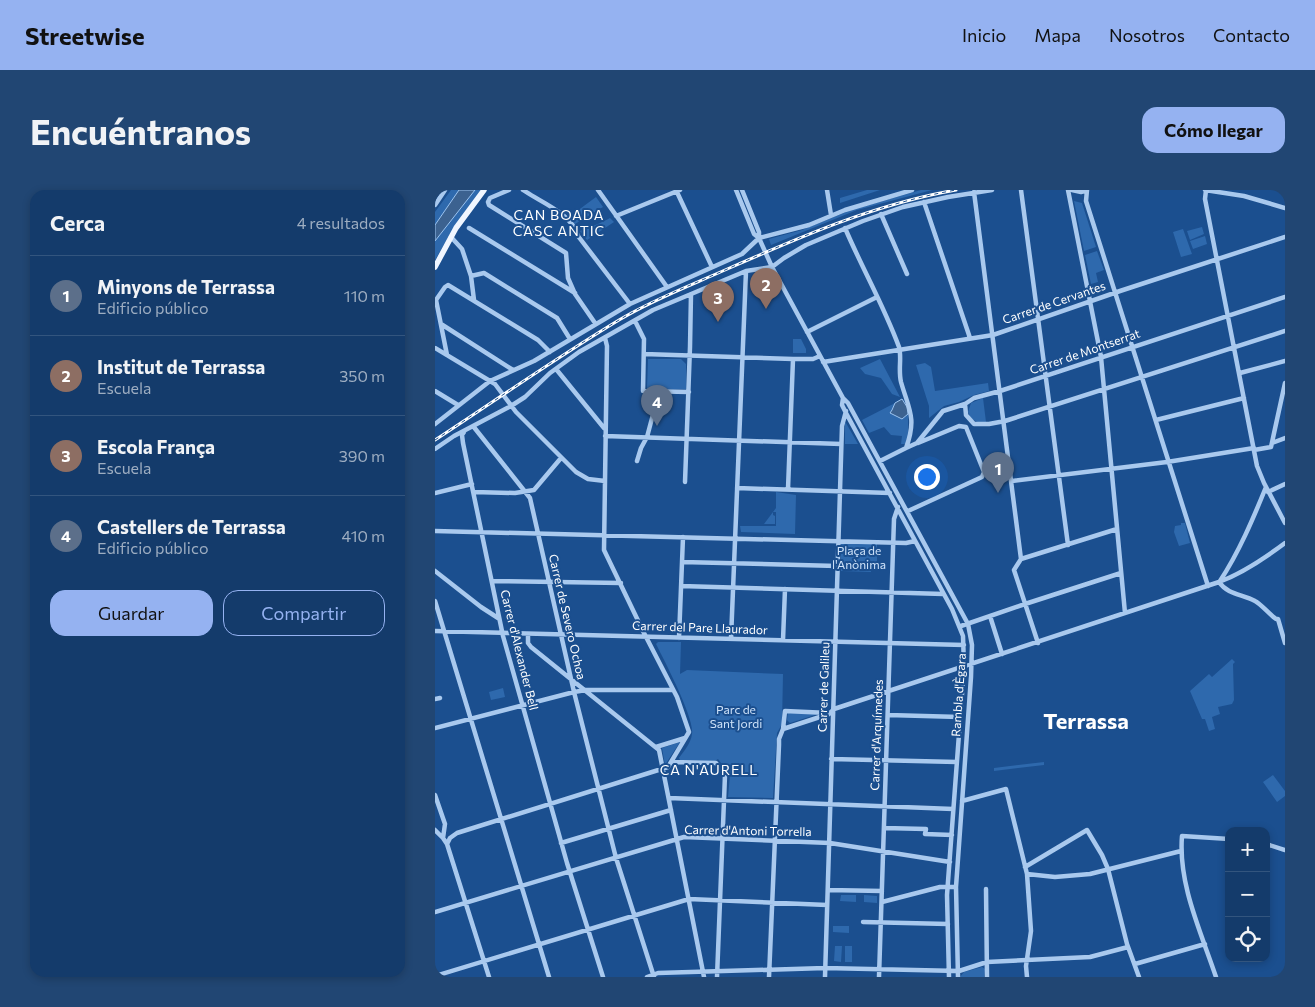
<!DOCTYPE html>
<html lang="es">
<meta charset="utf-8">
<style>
body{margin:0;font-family:Commissioner,sans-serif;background:#214673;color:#f1f3f6}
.controls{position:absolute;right:15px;bottom:15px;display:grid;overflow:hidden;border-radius:10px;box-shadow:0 2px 8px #0003}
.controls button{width:45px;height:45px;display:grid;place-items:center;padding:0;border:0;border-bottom:1px solid #33557e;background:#143b6b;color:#f1f3f6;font:25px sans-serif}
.you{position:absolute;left:491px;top:286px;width:18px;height:18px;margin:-12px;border:4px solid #fff;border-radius:50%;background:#1a73e8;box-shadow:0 0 0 8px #1a73e833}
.badge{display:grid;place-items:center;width:32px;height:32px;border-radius:50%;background:#95b2f1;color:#fff;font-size:16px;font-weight:700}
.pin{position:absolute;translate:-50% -41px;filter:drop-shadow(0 1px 2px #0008)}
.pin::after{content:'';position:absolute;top:26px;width:18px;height:15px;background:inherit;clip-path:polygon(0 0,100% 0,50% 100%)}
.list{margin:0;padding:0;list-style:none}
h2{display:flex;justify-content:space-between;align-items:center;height:65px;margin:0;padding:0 20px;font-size:21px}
h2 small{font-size:16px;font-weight:400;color:#9dadc1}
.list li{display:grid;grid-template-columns:32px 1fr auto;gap:15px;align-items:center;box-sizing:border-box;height:80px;padding:0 20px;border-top:1px solid #33557e}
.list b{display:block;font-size:19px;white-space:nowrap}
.list p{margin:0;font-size:16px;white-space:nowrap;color:#9dadc1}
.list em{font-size:16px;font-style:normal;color:#9dadc1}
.actions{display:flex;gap:10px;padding:15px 20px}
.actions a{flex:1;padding:11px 0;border:1px solid #95b2f1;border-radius:15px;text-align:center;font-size:18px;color:#95b2f1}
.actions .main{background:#95b2f1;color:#111}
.icon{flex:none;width:28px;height:28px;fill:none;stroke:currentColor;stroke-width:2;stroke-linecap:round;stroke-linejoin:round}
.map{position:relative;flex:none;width:850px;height:787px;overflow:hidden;border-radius:15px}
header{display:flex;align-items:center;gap:30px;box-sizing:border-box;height:70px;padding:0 25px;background:#95b2f1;color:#111}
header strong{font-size:24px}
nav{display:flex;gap:28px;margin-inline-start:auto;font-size:18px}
.intro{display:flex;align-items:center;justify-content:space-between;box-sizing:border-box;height:120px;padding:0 30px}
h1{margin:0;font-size:35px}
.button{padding:12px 22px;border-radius:15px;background:#95b2f1;color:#111;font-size:18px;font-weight:700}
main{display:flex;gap:30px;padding:0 30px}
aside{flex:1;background:#143b6b;border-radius:15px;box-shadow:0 2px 8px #0003}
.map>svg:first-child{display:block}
.green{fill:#2e69ad}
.water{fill:#3c6290;stroke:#9cc4f0}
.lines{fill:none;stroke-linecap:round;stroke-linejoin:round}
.minor{stroke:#a9c9ee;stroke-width:4.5}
.major{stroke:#f0f6ff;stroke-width:5.5}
.rail-casing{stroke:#fff;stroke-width:3}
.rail{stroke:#1b4f8f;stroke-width:1;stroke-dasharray:4;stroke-linecap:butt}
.labels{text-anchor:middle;stroke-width:4;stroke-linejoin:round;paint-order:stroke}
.street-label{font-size:12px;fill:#fff;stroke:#1b4f8f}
.park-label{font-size:12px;fill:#cfe3fa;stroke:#1b4f8f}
.neighbourhood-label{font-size:14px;letter-spacing:1px;fill:#fff;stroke:#1b4f8f}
.town-label{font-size:22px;font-weight:bold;fill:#fff;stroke:#1b4f8f}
</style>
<header>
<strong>Streetwise</strong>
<nav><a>Inicio</a><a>Mapa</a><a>Nosotros</a><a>Contacto</a></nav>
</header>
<div class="intro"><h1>Encuéntranos</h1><a class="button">Cómo llegar</a></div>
<main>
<aside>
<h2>Cerca<small>4 resultados</small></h2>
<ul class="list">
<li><span class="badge" style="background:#5c6f8a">1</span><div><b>Minyons de Terrassa</b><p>Edificio público</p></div><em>110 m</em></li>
<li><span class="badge" style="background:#8d6e63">2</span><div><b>Institut de Terrassa</b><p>Escuela</p></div><em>350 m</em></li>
<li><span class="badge" style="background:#8d6e63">3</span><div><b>Escola França</b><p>Escuela</p></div><em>390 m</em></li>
<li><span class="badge" style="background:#5c6f8a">4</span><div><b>Castellers de Terrassa</b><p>Edificio público</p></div><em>410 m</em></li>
</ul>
<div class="actions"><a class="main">Guardar</a><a>Compartir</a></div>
</aside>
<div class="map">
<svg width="850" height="787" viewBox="0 0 850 787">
<rect width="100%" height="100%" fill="#1b4f8f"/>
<path class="green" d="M16 0H24L0 35V22Z
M40 0H47L21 34 0 70V51Z
M432 0H445L405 13V8Z
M486 0H497L422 20 336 55 334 49 367 40 416 20Z
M161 7 168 17 140 34 134 27Z
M639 11 647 13 661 57 649 61Z
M175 28 179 32 152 50 145 41C156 36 165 34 175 28Z
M767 37 769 44 755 50 752 41Z
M748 39 757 64 746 67 738 42Z
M770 46 772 54 758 59 755 51Z
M662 61 669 80 661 83 663 92 656 94 650 65Z
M358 149H366L371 159V163H358Z
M213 169H246L251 174V199H212Z
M445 169 465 207 457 204 446 188 430 184 425 178Z
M490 173 496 177 500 201 553 193 554 201 539 205 524 212 509 216 494 228V216L481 175Z
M548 208 551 232 545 233 536 229 533 222 536 213Z
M460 213 457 220 462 227 467 229 473 224V248L471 254H466L467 246 456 245 449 237 434 243 427 230Z
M410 233H411L423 254H410Z
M341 302 361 305 360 344 306 342 305 336H341V322H338V325L340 326V334H329L341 318Z
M746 333H750L755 353 744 356 739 342 740 336 746 335Z
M406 353 442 354V376H436V382L406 381Z
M223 452H246L245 484 252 480 348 484 347 534 342 543 338 608 293 607 295 585 283 569 280 571 245 570 244 568C249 561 256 553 257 544 260 529 229 470 221 454Z
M797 469 800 472 798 474 799 510 797 514 783 517 785 524 777 527 780 539 774 541 770 529H767L755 501 774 484 777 487Z
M68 498 70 507 56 510 54 502Z
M353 522 383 524 355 533 352 530Z
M245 552 230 575 227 558Z
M609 572V575L559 581V578Z
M838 585 850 601V606L842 612 828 592Z
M406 705H421V712L405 711Z
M429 705 442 706V713L429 712Z
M398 736H414V743L398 742Z
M400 756H407L406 772 399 771Z
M410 756H417V772H410Z
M547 777 550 779 549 787H525L529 782Z"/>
<path class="water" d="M24 0H40L0 51V35Z
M467 209 472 217 473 224 467 229 455 223 457 220 460 213Z"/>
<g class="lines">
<path class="minor" d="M74 0 55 8 53 12 54 15 131 63 133 88 140 104 160 133
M88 0C107 13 136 23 143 46L195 114
M163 0 232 97
M241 0 277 77
M301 0 319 44 324 48
M307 0 324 42V48L337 77 408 208 413 213 533 434 537 455 536 487 521 697 523 787
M392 0 396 25
M586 0 633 355
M633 0 666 167 690 423
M637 0 646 2 652 0
M652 0 651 11 666 58 773 396
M770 0 809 6 850 18
M771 0 770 9 822 276 829 293 850 333
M539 2 586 369
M489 12 535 148
M0 15 10 0
M446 24 472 84
M181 26 245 0
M34 38 140 103
M410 38C427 78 449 116 464 157 467 167 463 180 466 192 474 220 482 228 471 258
M16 47 27 59 36 86 39 110
M36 86 49 83 122 128 135 149
M200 131 209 149 208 201 254 202
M6 134 78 180
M372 142 442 107
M0 158 60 194 81 222 141 282 153 289 170 291
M209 164 358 169H378L385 166
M12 165 1 110 10 97 13 95 103 150 115 162
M388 172 558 145 685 101 850 47
M121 179 169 238
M805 183 850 171
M0 201 23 215
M408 208 407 215 411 223 517 419 528 446 529 477 512 705 514 787
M530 214 531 225 539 234H554L570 231 850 141
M721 230 809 208
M0 234 55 191 99 171 195 114 307 64 324 48 374 35 410 20 477 0
M38 236 95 308 139 502 181 668 219 787
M29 242 27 245 28 253 68 446 132 673 168 787
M170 246 406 254
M837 253 850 248
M471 258 482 253 508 221 530 214 539 208 565 201 850 107
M0 259 19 246 76 216 90 207 115 183 144 162 218 120 311 81 337 77 349 68 371 55 428 31 468 17 513 7 557 0
M819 260 836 257 850 193
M202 271 206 258 212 247 224 202
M445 271 473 257
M577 291 732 272 819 258
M250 292 255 157 256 104
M302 298 455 303
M353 299 358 169
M39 302 80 303 99 300 126 268
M833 302 850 294
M0 303 37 294
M473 321 547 287 549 282 531 237 524 236 483 253
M0 341 471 353 480 351
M586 369 682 339
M586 369 579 380 603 453
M247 372 402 376
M0 381 46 417 63 428
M57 391 186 393
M785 391C804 362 818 329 831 297
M784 392C793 405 807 404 820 411 826 414 834 424 841 429H843L850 453
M246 396 508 404
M0 411 114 787
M555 426 567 464
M526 436 590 414 686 383
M0 441 529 455
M93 444V453L96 457 224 560 269 787
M244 448 248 347
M296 449 311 81
M348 450 350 399
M0 509 5 508
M398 521 394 523 350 521 348 539 394 524 399 519 784 392C808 383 830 368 850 353
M453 525 525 527
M0 538 139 502 151 500H238
M221 557 250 548
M396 569 522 572
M236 572 281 573 290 585 282 787
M0 605 10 634 8 648
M234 608 518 619
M527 611 571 599 592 684 596 741 591 776 592 787
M449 638 491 639 490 644 517 645
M0 640 8 648 12 654 54 787
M126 653 236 620
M12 654 15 648 22 643 233 577 254 542 242 507 209 443 169 360 172 156 170 148
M831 654 850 660
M590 677 652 640 667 665 673 679 692 754 704 787
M592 684 620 687 655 684 746 661
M551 699 552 787
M393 700 447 701
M447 712 505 697H521
M0 722 249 647 395 653 515 672
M428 732 513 734
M700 774 770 754
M0 786 254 709 392 715
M212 787 223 783 390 778 524 781 552 772 655 767 693 757
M334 787 344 555V549L348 539
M390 787 407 236 411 221
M444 787 459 329 463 317
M781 787C766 742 743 694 747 646L794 649"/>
<path class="major" d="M0 77 21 38 49 0"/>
<defs>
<path id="rail" d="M0 250C61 210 121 168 184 130 217 110 254 96 290 80 365 47 440 14 521 0"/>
</defs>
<use href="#rail" class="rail-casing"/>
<use href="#rail" class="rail"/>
</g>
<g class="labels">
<g class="street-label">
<text transform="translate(619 113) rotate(-19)" y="4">Carrer de Cervantes</text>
<text transform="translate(650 162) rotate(-19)" y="4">Carrer de Montserrat</text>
<text transform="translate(132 427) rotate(77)" y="4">Carrer de Severo Ochoa</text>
<text transform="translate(265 438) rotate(2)" y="4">Carrer del Pare Llaurador</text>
<text transform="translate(84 460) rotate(76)" y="4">Carrer d'Alexander Bell</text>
<text transform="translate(389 497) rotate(-88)" y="4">Carrer de Galileu</text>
<text transform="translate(524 505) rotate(-86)" y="4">Rambla d'Ègara</text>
<text transform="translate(442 545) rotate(-88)" y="4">Carrer d'Arquímedes</text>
<text transform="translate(313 641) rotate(1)" y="4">Carrer d'Antoni Torrella</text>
</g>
<g class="park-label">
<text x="424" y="365">Plaça de<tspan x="424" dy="14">l'Anònima</tspan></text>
<text x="301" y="524">Parc de<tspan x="301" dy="14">Sant Jordi</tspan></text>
</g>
<g class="neighbourhood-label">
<text x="124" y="30">CAN BOADA<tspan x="124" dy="16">CASC ANTIC</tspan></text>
<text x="274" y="585">CA N'AURELL</text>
</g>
<g class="town-label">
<text x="651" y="539">Terrassa</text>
</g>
</g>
</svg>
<div class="controls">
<button>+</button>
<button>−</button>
<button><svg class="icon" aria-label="locate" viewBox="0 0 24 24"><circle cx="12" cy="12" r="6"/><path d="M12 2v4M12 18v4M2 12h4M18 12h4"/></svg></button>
</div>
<div class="you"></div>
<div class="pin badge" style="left:563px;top:303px;background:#5c6f8a">1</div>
<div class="pin badge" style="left:331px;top:119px;background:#8d6e63">2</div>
<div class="pin badge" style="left:283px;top:132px;background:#8d6e63">3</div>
<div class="pin badge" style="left:222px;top:236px;background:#5c6f8a">4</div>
</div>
</main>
